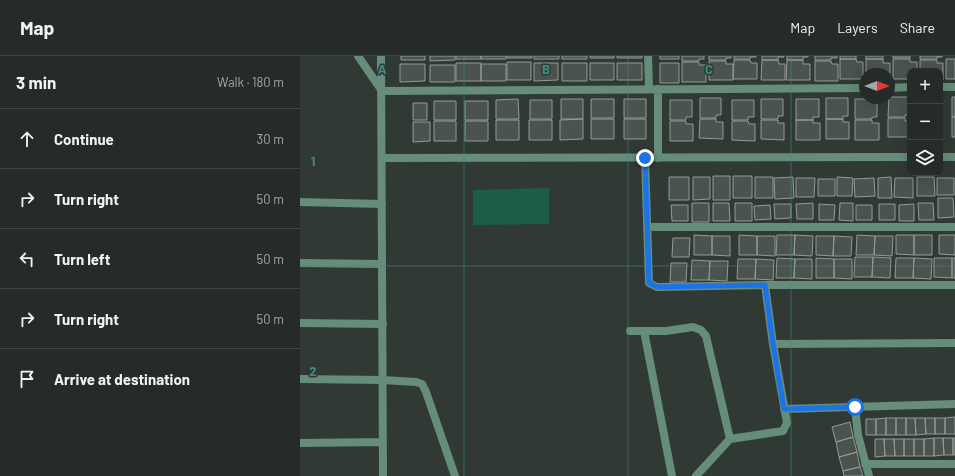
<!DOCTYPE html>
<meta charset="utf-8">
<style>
body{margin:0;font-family:Barlow,sans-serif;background:#313734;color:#f1f3f6}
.controls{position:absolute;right:12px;top:12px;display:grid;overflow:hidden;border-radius:8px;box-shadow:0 4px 16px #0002}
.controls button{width:36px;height:36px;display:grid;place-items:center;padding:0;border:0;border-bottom:1px solid #424745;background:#252b28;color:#f1f3f6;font:20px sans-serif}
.compass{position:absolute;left:559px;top:12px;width:36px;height:36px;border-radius:50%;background:#252b28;box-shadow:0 4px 16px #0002;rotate:90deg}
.stop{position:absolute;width:12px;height:12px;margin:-9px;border:3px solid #1a73e8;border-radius:50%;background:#fff}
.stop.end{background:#1a73e8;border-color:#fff;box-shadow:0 1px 4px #0008}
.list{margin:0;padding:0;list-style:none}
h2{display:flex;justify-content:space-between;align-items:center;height:52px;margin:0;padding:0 16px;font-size:17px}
h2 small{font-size:13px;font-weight:400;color:#a3a7a8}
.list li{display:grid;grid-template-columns:26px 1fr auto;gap:12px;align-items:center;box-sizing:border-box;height:60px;padding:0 16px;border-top:1px solid #424745}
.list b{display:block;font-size:15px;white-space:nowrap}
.list em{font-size:13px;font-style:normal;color:#a3a7a8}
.icon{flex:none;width:22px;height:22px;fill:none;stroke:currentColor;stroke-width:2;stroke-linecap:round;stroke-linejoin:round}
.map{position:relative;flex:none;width:655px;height:420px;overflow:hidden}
header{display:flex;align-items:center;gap:24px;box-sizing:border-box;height:56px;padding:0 20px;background:#252b28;border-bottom:1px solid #424745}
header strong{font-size:19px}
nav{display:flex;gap:22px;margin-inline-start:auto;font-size:14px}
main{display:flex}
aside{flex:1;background:#252b28}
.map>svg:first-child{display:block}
.pitch{fill:#1a5f45}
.building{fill:#4b534f;stroke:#939b97}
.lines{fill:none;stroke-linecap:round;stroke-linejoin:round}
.minor{stroke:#668c7a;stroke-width:8}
.route{stroke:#1a73e8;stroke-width:5}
.grid{fill:none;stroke:#3a8e87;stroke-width:1;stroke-opacity:0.55}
.grid-label{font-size:13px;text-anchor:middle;font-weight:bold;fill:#3a8e87;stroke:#313935;stroke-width:3;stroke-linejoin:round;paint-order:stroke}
</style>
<header>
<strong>Map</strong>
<nav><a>Map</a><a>Layers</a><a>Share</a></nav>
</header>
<main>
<aside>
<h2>3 min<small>Walk · 180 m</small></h2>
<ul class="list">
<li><svg class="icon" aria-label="ahead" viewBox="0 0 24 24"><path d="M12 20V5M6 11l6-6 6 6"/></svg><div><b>Continue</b></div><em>30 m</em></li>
<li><svg class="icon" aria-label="right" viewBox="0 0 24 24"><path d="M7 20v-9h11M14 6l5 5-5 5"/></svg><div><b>Turn right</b></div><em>50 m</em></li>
<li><svg class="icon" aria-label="left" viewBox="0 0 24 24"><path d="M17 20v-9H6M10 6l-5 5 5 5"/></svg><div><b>Turn left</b></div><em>50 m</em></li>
<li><svg class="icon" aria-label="right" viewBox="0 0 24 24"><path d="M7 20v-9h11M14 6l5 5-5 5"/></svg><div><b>Turn right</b></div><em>50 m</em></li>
<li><svg class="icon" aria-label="arrive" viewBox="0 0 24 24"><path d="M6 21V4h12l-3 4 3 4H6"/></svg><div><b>Arrive at destination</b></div></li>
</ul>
</aside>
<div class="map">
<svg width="655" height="420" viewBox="0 0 655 420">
<rect width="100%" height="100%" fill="#313935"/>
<path class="pitch" d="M249 132V168L173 169V134Z"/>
<path class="building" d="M101 0H125V4H101Z
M130 0H155V4L130 5Z
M156 0H181V3H156Z
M181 0H206V3H181Z
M207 0H232V2H207Z
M234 0H259V3H234Z
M262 0H287V3H262Z
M290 0H314V2H290Z
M317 0H342V2H317Z
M360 0H379V3H360Z
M382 0H404V3H399V5H382Z
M409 0H431V2H426V4H409Z
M434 0H456V1H450V3H434Z
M462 0H484V1H478V4H462Z
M487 0H508V1H503V4H487Z
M515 0H537V2H531V4H515Z
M540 0H556V3H540Z
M566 0H583V3H566Z
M593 0H610V2H593Z
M620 0H642V1H637V3H620Z
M540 3H556L557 6H563V23H540Z
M566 3H583V7H590V23L589 18H566Z
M593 3H610V6H617V15H610V23H593Z
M646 3H655V23H646Z
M434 4H450L451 7H457V23H433Z
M462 4H478L479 8H485V24H461Z
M487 4H503V8H510V24H486Z
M620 4H637V7H643V24H640V15H620Z
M409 5H426V8H433V24H409Z
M515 5H531L532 8H538V25H515Z
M207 6H231V24H207Z
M382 6H399V9H406V26H382Z
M156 7H181V25H156Z
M234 7H258V24L234 25Z
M262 7H287V25H262Z
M290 7H314V24H290Z
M317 7H342V24H317Z
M360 7H379V27H360Z
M100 8H125V25L100 26Z
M181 8H206V25H181Z
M130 9H155V26H130Z
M589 41H610V59H605V61H588Z
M652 41H655V61H652Z
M400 42H421V59H416V62H400Z
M526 42H548V60H543V63H526Z
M218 43 219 63H196V44Z
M261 43H283V63H261Z
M291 43H314V62H291Z
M324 43H346V62H324Z
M461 43H483V60H478V63H461Z
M496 43H519V61H513V64H496Z
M555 43H577V61H572V63H555Z
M230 44H252V63H230Z
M370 44H392V61H386V64H370Z
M432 44H454V61H448V64H432Z
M134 45H156V64H134Z
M165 45H188V64H165Z
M113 47H127V64H113Z
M652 61H655V81H652Z
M588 62H605V65H610V81H588Z
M283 63V83L260 84V64Z
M291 63H314V83H291Z
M324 63H346V83H324Z
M400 63H416V66H423V83L399 82Z
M526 63H543V66H549V83H526Z
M196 64H219V84H196Z
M229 64H252V84H229Z
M461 64H478V67H484V84L461 83Z
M496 64H513V67H520V84H496Z
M555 64H572V67H579V84H555Z
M134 65H156V85H134Z
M165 65H188V85H165Z
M370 65H386V68H393V85H370Z
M432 65H448L449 68H455V85L432 84Z
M113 66H130V85L113 86Z
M413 120H430V144H413Z
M433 120H452V142H433Z
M369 121H389V144H369Z
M393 121H410V143L393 144Z
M455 121H473V142H455Z
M493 121 494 142 475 143 474 122Z
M537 121 553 122 552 140H537Z
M591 121 592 142H578V122Z
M617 121H634L635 140H617Z
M496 122H515L514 141H496Z
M574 122 575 140 555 141 554 123Z
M595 122H613V142L594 141Z
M637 122H654V139H637Z
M518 123H535V140H518Z
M638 142H653L654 161 638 162Z
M392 147H409V166H392Z
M413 147H429L430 165H413Z
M435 147H452V165H435Z
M513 147V163H497L496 148Z
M540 147H553V165L539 164Z
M618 147H633L634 164H619Z
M474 148H491V162L475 163Z
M519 148 535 149 534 164H519Z
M579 148H595V164H579Z
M614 148V165H599V149Z
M371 149H388V165H372Z
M470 149 471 163 455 164 454 150Z
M556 149H572V164H556Z
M394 179 412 180V199H394Z
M439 179 457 180V199H439Z
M477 179H495L494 199H476Z
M495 179 513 180 512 200 494 199Z
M557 179 575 180 574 199H556Z
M596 179H614V199L596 198Z
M614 179H632V199H614Z
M639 179H655V199L639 198Z
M412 180H430V200L412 199Z
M457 180H475V200L457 199Z
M516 180H534L533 200 516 199Z
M534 180 552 181 551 200H533Z
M575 180H593L592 200 574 199Z
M373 182H390L389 201H372Z
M555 201H573L572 221H554Z
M573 201 591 202 590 222 572 221Z
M477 202 495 203 494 222H476Z
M516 202 534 203V222H516Z
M596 202H614L613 222H595Z
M614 202 632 203 631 223 613 222Z
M634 202H652V222L634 221Z
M652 202H655V222H652Z
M438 203H456L455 223H437Z
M456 203 474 204 473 224 455 223Z
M495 203H512V223L494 222Z
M534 203H552V223L534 222Z
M392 204 410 205 409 224H391Z
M410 205H428L427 225 409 224Z
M371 207H387L386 226H370Z
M655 361V378H645V362Z
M586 362H596V379H586Z
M586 362V379H576V363Z
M596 362H606V379H596Z
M606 362H615L616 379H606Z
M615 362H625L626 378 616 379Z
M625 362H635V378H626Z
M635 362H645V378H635Z
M566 363H576V379H566Z
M550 366 553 381 536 386 532 371Z
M553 381 557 396 539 401 536 386Z
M634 382V400H624V383Z
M634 382H643L644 399 634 400Z
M643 382H653V399H644Z
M653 382H655V399H653Z
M575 383H584L585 400 575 401Z
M584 383H594L595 400H585Z
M594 383H604V400H595Z
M604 383H614V400H604Z
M614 383H624V400H614Z
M557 396 560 411 543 415 539 401Z
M560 411 563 420H544L543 415Z"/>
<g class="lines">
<path class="minor" d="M58 0 82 35 565 32
M81 0 83 420
M348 0 349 33
M640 31H655
M589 32 610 31
M640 101H655
M82 102 610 101
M345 102 349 227 357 231 465 229H655
M358 102V33
M0 146 82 148
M348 171H655
M0 207 82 208
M0 267 83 268
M330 275H366L393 271 401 274 406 280 430 383
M344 275 372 420
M473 288 655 287
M0 323 83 324 116 326 122 328 126 336 155 420
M555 351 558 379 569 420
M484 353 655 348
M0 387 83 386
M565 408H655
M396 420 430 383 483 375 487 367 473 288 465 229"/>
</g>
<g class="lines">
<path class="route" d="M345 102 349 227 357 231 465 229 473 288 484 353 555 351"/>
</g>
<path class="grid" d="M164 0V420M328 0V420M491 0V420M0 210H655"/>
<g class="grid-label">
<text x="82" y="18">A</text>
<text x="246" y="18">B</text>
<text x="409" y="18">C</text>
<text x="13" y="110">1</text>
<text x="13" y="320">2</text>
</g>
</svg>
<div class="controls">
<button>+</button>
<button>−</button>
<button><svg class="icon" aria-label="layers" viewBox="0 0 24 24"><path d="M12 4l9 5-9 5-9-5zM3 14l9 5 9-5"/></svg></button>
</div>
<svg class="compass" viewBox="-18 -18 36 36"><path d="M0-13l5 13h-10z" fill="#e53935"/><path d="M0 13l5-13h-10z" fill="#a3a7a8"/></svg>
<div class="stop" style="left:555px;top:351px"></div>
<div class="stop end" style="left:345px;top:102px"></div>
</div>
</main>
